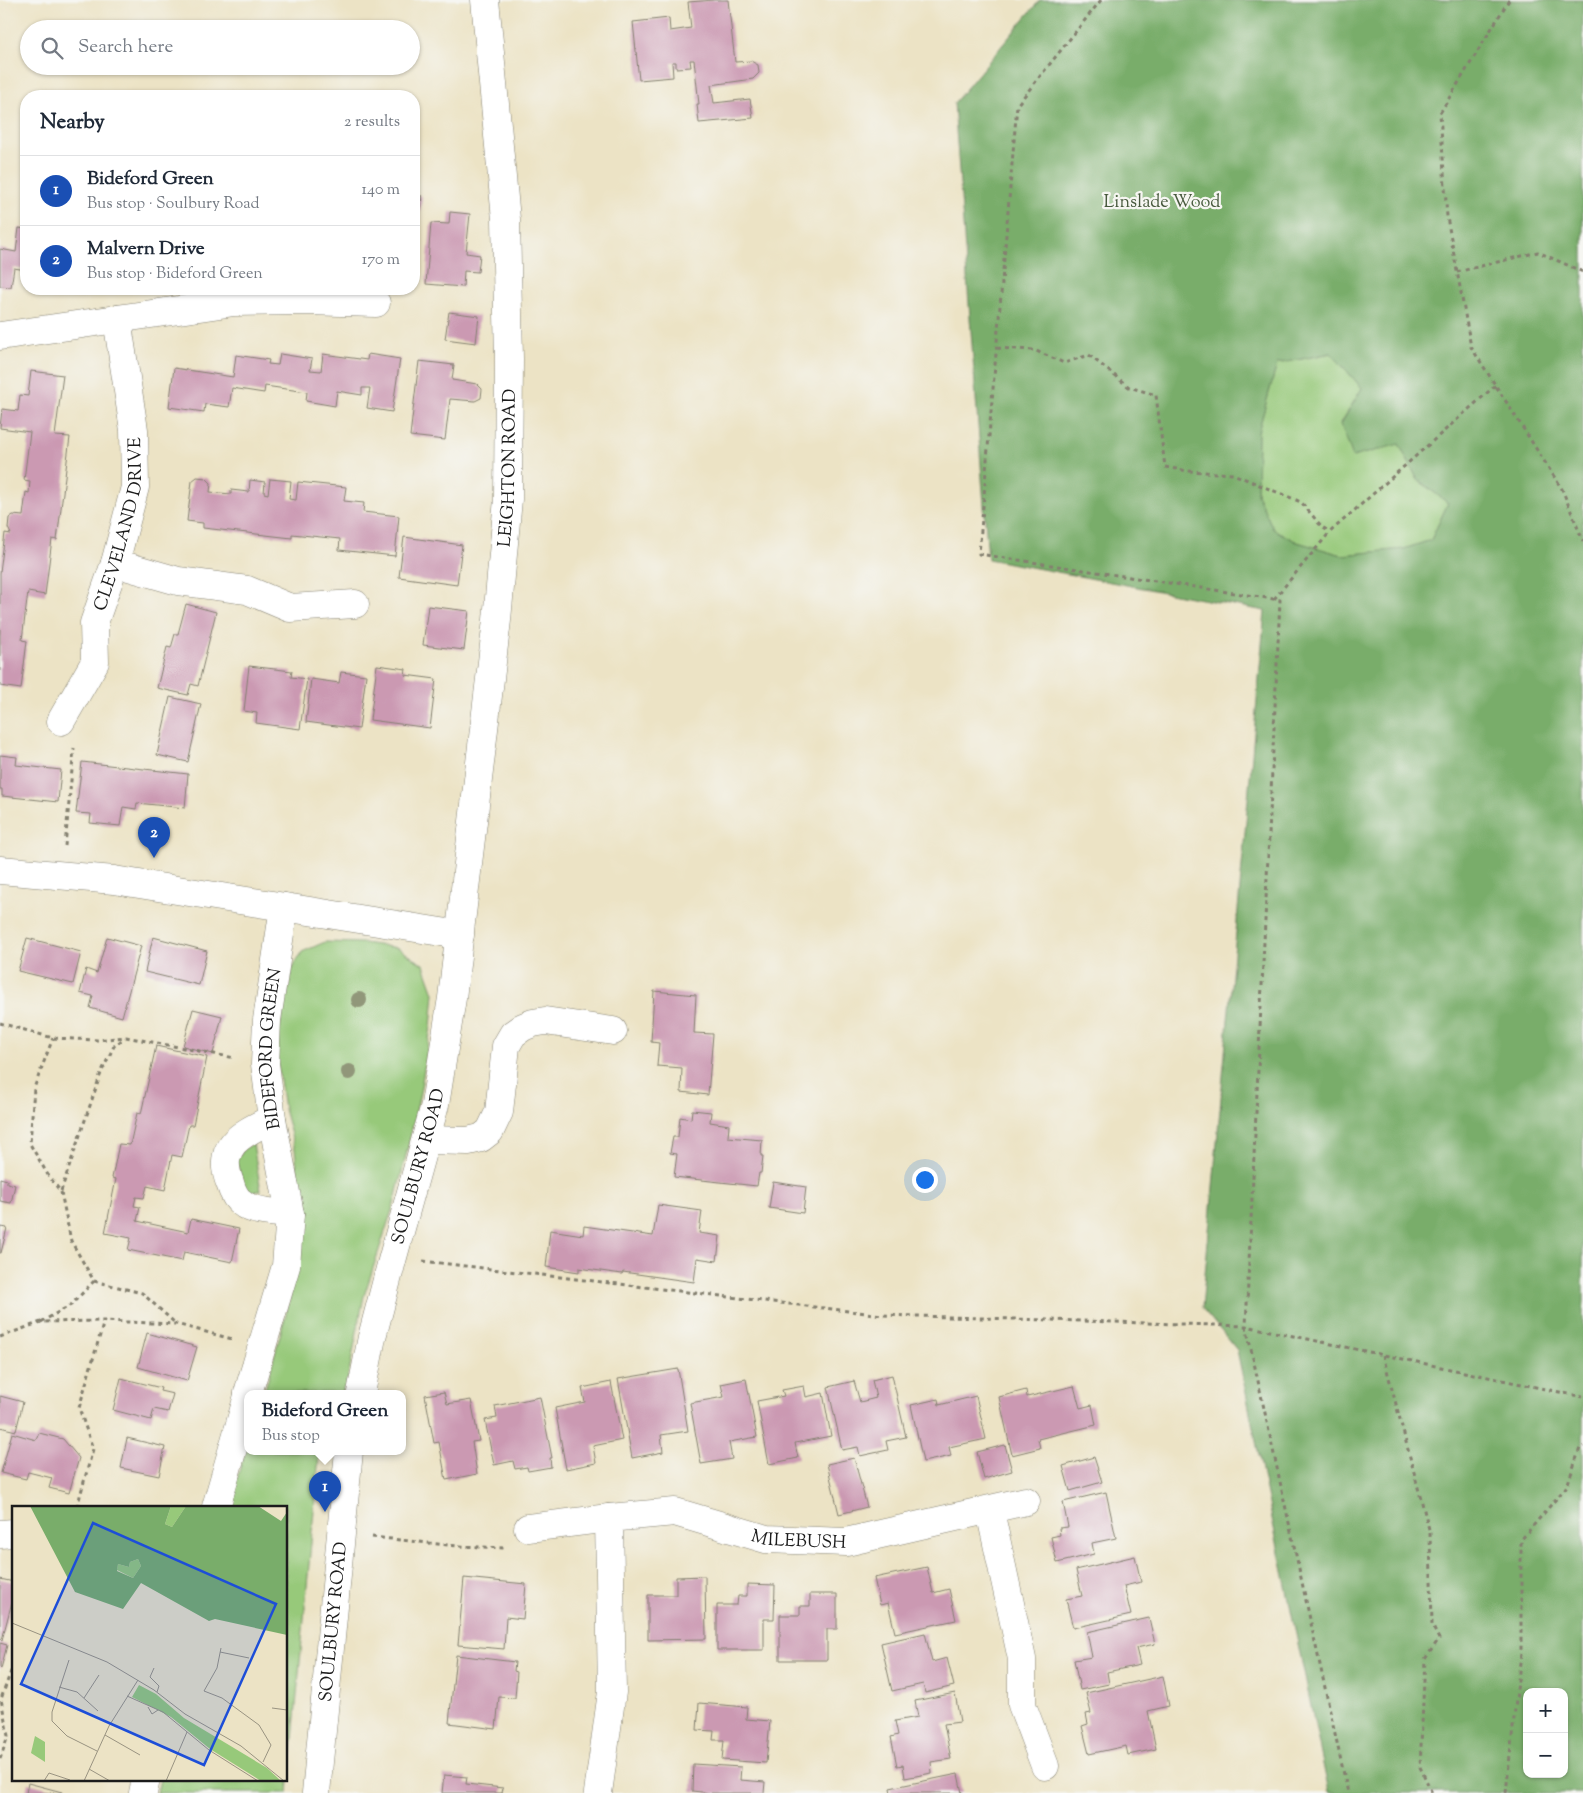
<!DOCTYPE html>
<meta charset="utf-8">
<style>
body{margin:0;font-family:"Sorts Mill Goudy",serif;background:#f2f2f3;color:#1f2937}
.controls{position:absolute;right:15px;bottom:15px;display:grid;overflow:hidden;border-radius:10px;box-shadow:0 1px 4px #0004}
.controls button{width:45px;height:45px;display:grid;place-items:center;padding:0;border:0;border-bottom:1px solid #e0e1e3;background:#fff;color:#1f2937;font:25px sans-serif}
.you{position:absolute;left:924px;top:1179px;width:18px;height:18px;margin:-12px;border:4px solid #fff;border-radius:50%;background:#1a73e8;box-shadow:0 0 0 8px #1a73e833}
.badge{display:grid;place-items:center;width:32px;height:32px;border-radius:50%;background:#0b8043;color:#fff;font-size:16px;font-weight:700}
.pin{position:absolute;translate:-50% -41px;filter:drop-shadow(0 1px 2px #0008)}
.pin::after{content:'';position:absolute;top:26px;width:18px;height:15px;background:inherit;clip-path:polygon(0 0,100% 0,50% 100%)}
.popup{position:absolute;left:244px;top:1390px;width:162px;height:65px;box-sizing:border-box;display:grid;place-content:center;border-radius:10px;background:#fff;filter:drop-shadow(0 1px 4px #0005);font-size:16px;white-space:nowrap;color:#747a83}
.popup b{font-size:19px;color:#1f2937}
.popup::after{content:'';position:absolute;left:50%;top:100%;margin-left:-10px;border:10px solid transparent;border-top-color:#fff}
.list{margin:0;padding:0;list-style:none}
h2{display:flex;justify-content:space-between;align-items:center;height:65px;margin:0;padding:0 20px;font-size:21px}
h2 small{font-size:16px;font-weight:400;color:#747a83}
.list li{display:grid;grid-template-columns:32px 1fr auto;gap:15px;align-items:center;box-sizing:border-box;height:70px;padding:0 20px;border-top:1px solid #e0e1e3}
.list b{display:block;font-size:19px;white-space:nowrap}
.list p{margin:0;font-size:16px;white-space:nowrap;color:#747a83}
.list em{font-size:16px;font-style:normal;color:#747a83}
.icon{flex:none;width:28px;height:28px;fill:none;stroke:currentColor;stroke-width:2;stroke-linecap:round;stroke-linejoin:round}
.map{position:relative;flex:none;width:1583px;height:1793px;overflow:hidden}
.search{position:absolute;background:#fff;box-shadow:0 1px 4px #0004;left:20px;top:20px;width:400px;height:55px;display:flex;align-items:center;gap:12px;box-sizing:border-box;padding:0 18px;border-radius:28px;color:#747a83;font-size:19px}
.panel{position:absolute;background:#fff;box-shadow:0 1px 4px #0004;left:20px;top:90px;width:400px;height:205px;border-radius:20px}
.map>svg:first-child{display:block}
.green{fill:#97c97a;stroke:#5a724b}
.forest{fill:#79ad6a;stroke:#4a6443;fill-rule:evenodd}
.building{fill:#cb99b2}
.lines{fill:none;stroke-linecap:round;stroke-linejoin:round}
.minor-casing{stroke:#848070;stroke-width:29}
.path{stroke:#848070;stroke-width:3;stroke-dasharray:4 4;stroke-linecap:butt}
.minor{stroke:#fff;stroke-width:28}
.tree{fill:#91977a}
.labels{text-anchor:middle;stroke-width:4.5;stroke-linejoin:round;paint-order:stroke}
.park-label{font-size:18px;fill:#47593d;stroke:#f6f6f2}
.street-label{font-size:18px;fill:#1c1c1c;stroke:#f6f6f2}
.inset-road{fill:none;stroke:#999381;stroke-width:1}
.view{fill:#1d4ed8;fill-opacity:0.15;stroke:#1d4ed8;stroke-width:2.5}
.inset-edge{fill:none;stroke:#1c1c1c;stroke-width:2.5}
</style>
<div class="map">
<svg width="1583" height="1793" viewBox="0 0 1583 1793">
<rect width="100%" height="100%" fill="#f6f6f2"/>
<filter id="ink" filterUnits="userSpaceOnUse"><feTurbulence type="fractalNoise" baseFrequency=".02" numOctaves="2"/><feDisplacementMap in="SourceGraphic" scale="10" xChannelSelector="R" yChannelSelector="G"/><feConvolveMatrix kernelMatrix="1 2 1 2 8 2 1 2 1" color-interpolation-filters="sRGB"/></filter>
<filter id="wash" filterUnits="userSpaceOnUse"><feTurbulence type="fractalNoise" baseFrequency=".0096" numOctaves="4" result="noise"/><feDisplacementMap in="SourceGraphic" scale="20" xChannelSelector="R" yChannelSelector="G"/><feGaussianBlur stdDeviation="1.12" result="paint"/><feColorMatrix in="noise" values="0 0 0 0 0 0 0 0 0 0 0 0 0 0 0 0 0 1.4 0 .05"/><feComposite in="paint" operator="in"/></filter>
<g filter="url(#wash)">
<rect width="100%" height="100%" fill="#ece3c5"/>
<path class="green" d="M1331 353 1362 388 1341 423 1399 444 1418 480 1448 503 1431 540 1404 549 1342 555 1297 542 1273 529 1257 494 1258 432 1277 364Z
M325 942 364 943 398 948 424 965 434 993 431 1027 421 1088 409 1143 394 1204 364 1296 348 1378 342 1393H264L289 1303 302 1213 295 1149 284 1109 277 1058 280 1026 293 967 302 952Z
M253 1144 261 1191H252L245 1188 236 1161 244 1149Z
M247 1446 248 1451H321L319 1456 288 1793H157L160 1779H286V1507H228Z"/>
<path class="forest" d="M1040 0H1583V1793H1329L1237 1350 1202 1308 1265 611 988 559 954 103ZM1331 353 1362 388 1341 424 1353 457 1399 444 1418 480 1448 503 1431 540 1404 549 1342 555 1297 542 1273 529 1257 494 1258 432 1277 364ZM1527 1692H1564V1774H1527Z"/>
<g id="blocks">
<path class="building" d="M714 0H728L735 62 751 61 758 65 759 73 753 79 711 85 714 103 750 99 753 118 699 123 697 104H699L694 60H690L691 67 676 68V62H672L673 77 639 80 633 22 669 18 670 31 691 28 688 2Z
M414 195 422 196 418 228H414Z
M450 212 470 214 466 253 480 255 478 272 464 271 463 287 426 284 431 223 449 224Z
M19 228 26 229V270L14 268 11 287 0 286V249L16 252Z
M449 312 479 316 476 343 445 339Z
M280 354 312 359 310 370 321 371 323 354 367 360 368 354 400 359 392 412 367 408 370 388H362V395L337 391 335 406 306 401 307 392 265 386 264 393 232 388 229 407 205 404 204 412 169 407 174 368 233 377 236 355 269 360 268 364 278 365Z
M419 361 454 365 452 380 477 384 482 389 481 398 475 401 450 399 445 440 410 436Z
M31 371 63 375 55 436 70 437 57 540 52 539 45 595 28 592 22 640 27 641 21 689 0 686V573L5 533 11 534 8 528 9 518 13 515 23 516 26 492 29 493 30 481 24 480 30 432 0 428V427L2 409 18 411 20 395 28 396Z
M197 477 206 478 211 483 210 492 231 494V490L249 492 250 480 265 482 264 493 268 494 270 479 291 481 289 499 296 500 298 482 346 487 344 501 364 503 363 512 399 516 395 556 339 550 340 539 292 534V538L203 528V523L187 521 192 481Z
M404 537 462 545 457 585 399 577Z
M186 604 216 612 198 686 191 684 188 695 157 688 167 647 171 648 175 634H178Z
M428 606 469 611 464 650 423 645Z
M377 665 406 669 405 675 436 679 430 728 370 720Z
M249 666 292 671 291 677 307 679 300 729 256 723 257 713 244 711Z
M341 672 366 675 359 729 306 722 311 679 339 683Z
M170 697 201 704 188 762 157 755Z
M0 755 17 757 16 765 61 770 58 802 2 796V789H0Z
M82 762 188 774 185 808 137 803 136 809 123 807 120 826 90 823 91 814 76 813Z
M107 937 141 946 122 1017 90 1008 93 996 80 993 86 969 97 973Z
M153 937 207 951 199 985 145 972Z
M27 938 81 952 73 984 18 971Z
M654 991 696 995 694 1033 713 1034 708 1095 681 1092 682 1068 657 1066 659 1043 651 1042Z
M193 1009 222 1016 213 1054 183 1046Z
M156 1046 207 1057 193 1125H189L182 1157 172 1155 165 1190 147 1186 144 1198 136 1197 134 1206 140 1207 137 1221 188 1232 191 1219 239 1229 232 1262 184 1252 182 1261 128 1250 131 1238 105 1233 116 1179 112 1178 119 1144 130 1145 137 1113 141 1114Z
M692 1110 711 1112 710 1122 729 1125 728 1137 762 1140 761 1156H763L761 1173H759L757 1186 674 1177 677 1154 670 1153 673 1137H678L680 1117 691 1119Z
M0 1178 7 1180V1183L15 1185 11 1203 0 1201Z
M773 1182 806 1187 803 1213 769 1208Z
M658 1205 702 1211 699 1233 720 1236 717 1261 697 1258 694 1282 623 1272 622 1274 579 1268V1272L546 1267 550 1230 583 1235 584 1226 653 1236Z
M0 1227 7 1228 1 1253H0Z
M147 1333 197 1347 187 1381 138 1367Z
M678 1369 688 1431 661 1435 663 1452 632 1458 618 1379Z
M892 1375 906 1437 886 1441 888 1450 860 1456 858 1447 842 1450 828 1387 854 1381 860 1402 876 1398 872 1380Z
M121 1378 161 1388 160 1391 173 1394 168 1412 154 1409 151 1420 113 1410Z
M746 1379 757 1437 729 1442 732 1459 701 1464 690 1403 724 1397 721 1384Z
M611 1382 622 1440 593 1446 596 1463 566 1469 555 1408 585 1402 582 1388Z
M804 1386 806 1397 823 1393 831 1436 795 1443 798 1458 769 1464 757 1401 784 1396 782 1390Z
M1074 1386 1080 1408 1092 1405 1096 1425 1038 1439 1040 1448 1012 1455 999 1397 1026 1390 1027 1397Z
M444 1392 447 1404 471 1400 479 1441 472 1442 477 1474 446 1480 439 1442 434 1443 425 1395Z
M0 1396 23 1402 16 1431 0 1427Z
M976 1396 986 1439 949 1447 951 1456 923 1462 911 1405 938 1399 939 1405Z
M540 1397 552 1458H550L551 1467 528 1471 527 1467 515 1469 513 1461 494 1465 485 1420 497 1418 495 1406Z
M12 1433 36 1440 39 1433 63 1439 79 1458 69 1493 49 1488 52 1478 28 1472 26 1479 1 1473Z
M127 1438 165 1447 159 1476 121 1468Z
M1005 1445 1012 1471 984 1479 977 1452Z
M1094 1457 1102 1482 1070 1491 1063 1466Z
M854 1458 867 1507 839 1514 827 1464Z
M1106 1492 1116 1538 1092 1543 1094 1554 1057 1563 1051 1537 1060 1535 1059 1528 1068 1527 1063 1502Z
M1135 1556 1141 1582 1124 1586 1131 1615 1073 1628 1066 1599 1082 1596 1076 1570Z
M927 1567 933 1593 949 1589 956 1620 895 1633 888 1603 880 1605 874 1578Z
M705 1576 706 1639 648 1640V1595H676V1577Z
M464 1578 526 1584 523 1619 506 1617 504 1649 458 1645Z
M0 1579 14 1582V1594L2 1640 0 1639Z
M747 1584 775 1585 774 1619H764V1650H717V1605H737L738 1596H747Z
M810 1594H837V1629H827V1660H780V1615H800V1606H810Z
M1149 1618 1155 1644 1136 1648 1140 1665 1107 1672 1109 1684 1080 1690 1074 1660 1092 1657 1087 1632Z
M925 1633 932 1662 947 1658 954 1686 925 1693 923 1684 892 1691 881 1643Z
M0 1643 7 1645 1 1669 0 1668Z
M456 1655 515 1662 514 1671 517 1672 515 1698 499 1697 496 1729 449 1723Z
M1163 1676 1169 1706 1148 1711 1156 1749 1128 1755 1126 1746 1089 1754 1082 1726 1088 1724 1086 1714 1091 1713 1086 1693Z
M955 1693 960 1722 944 1724 951 1759 931 1762 932 1773 905 1778 903 1765 897 1766 891 1737 898 1735 895 1721 918 1717 915 1701Z
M699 1703 747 1707 746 1719 770 1721 766 1763 722 1760 724 1740H713L714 1731 697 1730Z
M693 1764 741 1767 740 1780 765 1782 764 1793H711L692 1791Z
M958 1774 962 1793H891L890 1788Z
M444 1775 467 1777 466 1784 503 1788 502 1793H442Z
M28 1783 62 1792V1793H26Z"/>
</g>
</g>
<g filter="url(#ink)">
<use href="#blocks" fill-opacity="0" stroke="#848070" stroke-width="1"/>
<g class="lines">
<defs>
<g id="minor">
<path d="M0 336 234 302 306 301 376 303"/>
<path d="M115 563 178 581 247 590 290 608 355 604"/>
<path id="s1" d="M61 721 95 662 94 623 115 563 135 487 134 430 117 319"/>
<path d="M0 870 114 880 460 935"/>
<path d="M272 1119C243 1133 215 1145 230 1183 232 1190 236 1199 242 1203 252 1212 277 1213 290 1214"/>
<path d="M426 1140 468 1141 481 1138 490 1131 499 1112 506 1046 513 1034 523 1027 533 1023 545 1021 613 1031"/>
<path id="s2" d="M248 1393 286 1266 290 1214 272 1119 265 1064 267 1020 284 907"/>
<path id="s3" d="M361 1393 372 1337 393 1257 435 1105 452 998 497 620 508 499 509 359 506 219 485 0"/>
<path d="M216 1507 248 1396"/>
<path d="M990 1511 1022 1659V1705L1045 1766"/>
<path d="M528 1528 609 1518"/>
<path d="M0 1534 14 1533"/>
<path d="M143 1793 146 1779"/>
<path id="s4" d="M316 1793 349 1451"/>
<path id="s5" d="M598 1793 612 1692 609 1518 675 1512 766 1539 846 1542 1026 1501"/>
</g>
</defs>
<use href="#minor" class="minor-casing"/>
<path class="path" d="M1101 0 1017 105 979 554 1280 600 1246 1326 1348 1793
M1509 0 1440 113 1447 217 1471 347 1562 489 1583 541
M1457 272 1538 252 1583 272
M997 348 1034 350 1064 363 1089 355 1129 387 1156 395 1165 467 1188 471 1233 474 1301 502 1322 527 1330 532
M1274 599 1330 532 1496 385
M65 846 74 748
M0 1023 53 1038 97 1040 126 1037 235 1058
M61 1191 101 1073 114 1046 125 1038
M423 1261 883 1315 1246 1326 1583 1397
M94 1281 142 1293 175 1323
M41 1322 71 1305 94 1281 71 1241 61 1192 48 1175 30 1144 34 1088 53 1038
M0 1337 41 1322 104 1321 176 1324 232 1339
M1383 1355 1430 1533 1432 1625 1439 1639 1425 1659 1420 1767 1432 1793
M77 1507 93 1449 79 1408 104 1321
M372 1537 457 1546 505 1548
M0 1759 8 1736 1 1699 14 1663
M1506 1793 1521 1653V1540L1567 1486 1580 1448 1583 1446"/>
<use href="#minor" class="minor"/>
</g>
<g class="tree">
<circle cx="359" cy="1000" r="8"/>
<circle cx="349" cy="1072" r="8"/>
</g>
</g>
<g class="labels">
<g class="park-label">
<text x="1162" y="207">Linslade Wood</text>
</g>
<g class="street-label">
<text dy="6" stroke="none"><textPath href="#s3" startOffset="939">LEIGHTON ROAD</textPath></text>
<text dy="6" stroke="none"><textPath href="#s1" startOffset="210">CLEVELAND DRIVE</textPath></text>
<text dy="6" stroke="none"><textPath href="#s2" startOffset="352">BIDEFORD GREEN</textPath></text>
<text dy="6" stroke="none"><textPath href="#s3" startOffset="234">SOULBURY ROAD</textPath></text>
<text dy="6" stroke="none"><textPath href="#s5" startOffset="470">MILEBUSH</textPath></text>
<text dy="6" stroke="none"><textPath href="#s4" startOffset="172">SOULBURY ROAD</textPath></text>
</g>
</g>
<g transform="translate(12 1506)">
<rect width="275" height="275" fill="#ece3c5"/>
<path d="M159 0H174L160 21 153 18ZM126 53 129 60 121 72 105 64 106 58 117 61 118 56ZM127 179 144 188 172 212 255 262 269 275H249L198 243 159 211 120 191ZM23 230 33 236V256L19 247Z" fill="#97c97a"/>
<path d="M18 0H159L153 18 160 21 174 0H246L269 15 275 6V129L203 113 197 115 129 77 111 103 63 86ZM126 53 129 60 121 72 105 65 106 58 117 61 118 56Z" fill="#79ad6a" fill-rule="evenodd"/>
<path class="inset-road" d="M0 117 95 156 142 184 173 208 229 240 272 275M209 142 205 162 192 185 210 192 247 219 259 239 251 256M208 146 237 152M57 154 40 206V215L55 230 85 245M142 162 138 171 147 180 145 186M47 181 65 186 86 205M115 190 151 206 197 244 246 275M72 192 87 169M136 201 140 208 146 204M260 202 275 204M93 229 128 249M77 263 98 275M32 275 37 267 58 274M72 275 97 220 126 174M154 275 175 226"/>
<path class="view" d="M81 17 264 98 192 259 9 178Z"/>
<rect width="275" height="275" class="inset-edge"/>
</g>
</svg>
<div class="controls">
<button>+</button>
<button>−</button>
</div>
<div class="you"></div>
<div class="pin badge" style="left:325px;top:1512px;background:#1a4fb4">1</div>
<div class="popup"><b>Bideford Green</b>Bus stop</div>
<div class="pin badge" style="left:154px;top:858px;background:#1a4fb4">2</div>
<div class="search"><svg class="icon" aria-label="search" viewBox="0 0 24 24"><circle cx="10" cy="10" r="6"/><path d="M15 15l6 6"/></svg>Search here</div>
<section class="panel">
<h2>Nearby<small>2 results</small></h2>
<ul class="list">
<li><span class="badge" style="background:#1a4fb4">1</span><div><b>Bideford Green</b><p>Bus stop · Soulbury Road</p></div><em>140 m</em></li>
<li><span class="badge" style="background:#1a4fb4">2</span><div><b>Malvern Drive</b><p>Bus stop · Bideford Green</p></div><em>170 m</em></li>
</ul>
</section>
</div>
